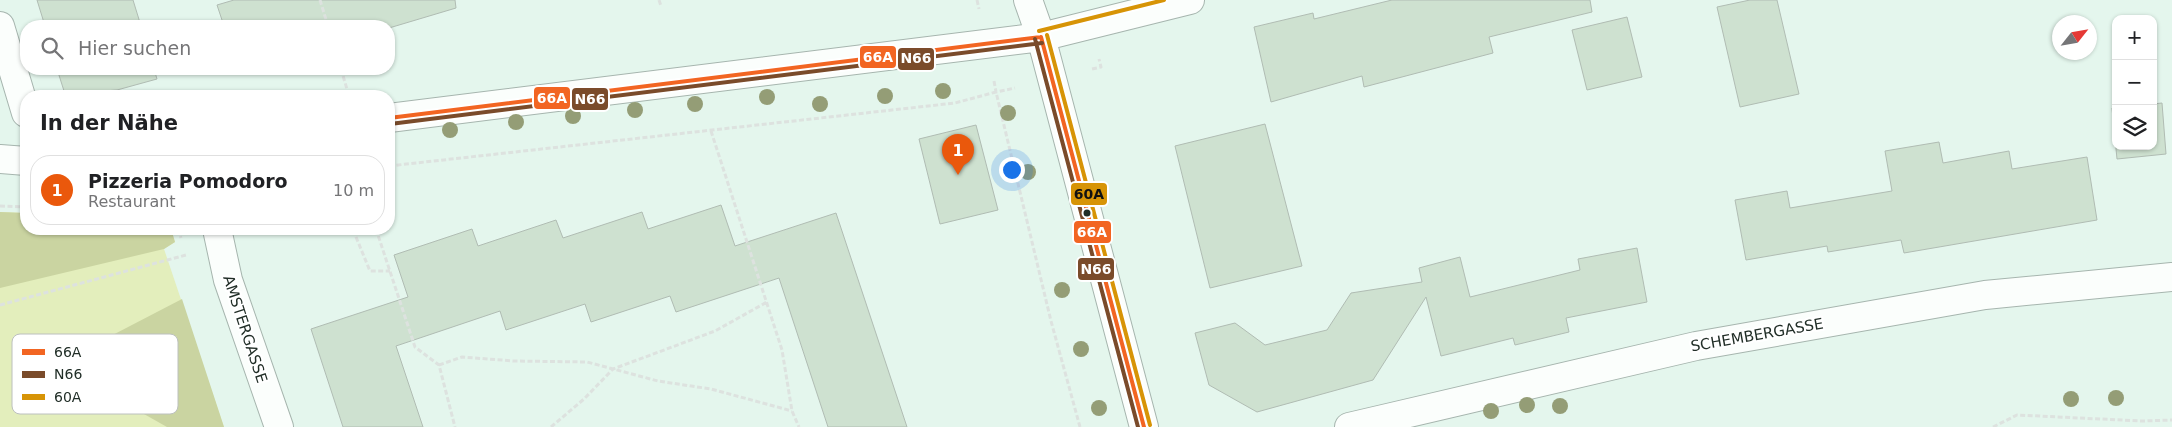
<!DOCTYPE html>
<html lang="de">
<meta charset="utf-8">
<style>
body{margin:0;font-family:"DejaVu Sans",sans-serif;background:#f6f6f6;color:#202124}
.controls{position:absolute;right:15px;top:15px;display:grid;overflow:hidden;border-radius:10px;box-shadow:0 1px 4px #0004}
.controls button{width:45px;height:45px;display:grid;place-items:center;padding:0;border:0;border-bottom:1px solid #e0e0e0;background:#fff;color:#202124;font:25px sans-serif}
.compass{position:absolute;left:2052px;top:15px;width:45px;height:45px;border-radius:50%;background:#fff;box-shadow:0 1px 4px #0004;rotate:59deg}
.you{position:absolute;left:1011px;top:169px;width:18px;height:18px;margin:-12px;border:4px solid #fff;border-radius:50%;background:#1a73e8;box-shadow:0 0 0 8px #1a73e833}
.badge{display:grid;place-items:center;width:32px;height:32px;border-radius:50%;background:#ea580c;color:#fff;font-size:16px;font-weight:700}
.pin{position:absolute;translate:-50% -41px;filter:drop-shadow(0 1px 2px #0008)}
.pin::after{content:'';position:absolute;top:26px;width:18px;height:15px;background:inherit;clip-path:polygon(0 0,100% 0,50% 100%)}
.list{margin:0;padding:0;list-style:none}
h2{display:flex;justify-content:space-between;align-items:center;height:65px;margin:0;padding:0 20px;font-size:21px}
h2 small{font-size:16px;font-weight:400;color:#757577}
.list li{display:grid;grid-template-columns:32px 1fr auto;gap:15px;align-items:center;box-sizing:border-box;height:70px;margin:0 10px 10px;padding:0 10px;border:1px solid #e0e0e0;border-radius:20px}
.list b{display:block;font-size:19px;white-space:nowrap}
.list p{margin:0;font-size:16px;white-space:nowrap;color:#757577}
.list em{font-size:16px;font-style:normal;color:#757577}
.icon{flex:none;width:28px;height:28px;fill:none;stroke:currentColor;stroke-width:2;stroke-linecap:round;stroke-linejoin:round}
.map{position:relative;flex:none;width:2172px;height:427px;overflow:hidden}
.search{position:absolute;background:#fff;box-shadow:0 1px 4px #0004;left:20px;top:20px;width:375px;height:55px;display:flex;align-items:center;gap:12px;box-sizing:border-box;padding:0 18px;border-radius:20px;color:#757577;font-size:19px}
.panel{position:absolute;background:#fff;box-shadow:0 1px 4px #0004;left:20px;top:90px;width:375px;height:145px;border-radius:20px}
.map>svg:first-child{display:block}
.green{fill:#e3eebc}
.forest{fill:#cad4a1}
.building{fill:#cee1d0;stroke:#b0bcb3}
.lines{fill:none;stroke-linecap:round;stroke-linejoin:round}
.minor-casing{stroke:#a6b5ae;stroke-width:30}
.path{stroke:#dde2df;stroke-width:3;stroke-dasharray:5 2.5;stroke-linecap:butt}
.minor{stroke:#fbfefc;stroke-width:28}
.bus-1-casing{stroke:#fff;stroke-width:8}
.bus-2-casing{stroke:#fff;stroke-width:8}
.bus-3-casing{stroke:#fff;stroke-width:8}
.bus-1{stroke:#f26522;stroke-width:4}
.bus-2{stroke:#7a4b2a;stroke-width:4}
.bus-3{stroke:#d79406;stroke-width:4}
.tree{fill:#949d76}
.bus-dot{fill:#212e27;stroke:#fff;stroke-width:2}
.labels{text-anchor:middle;stroke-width:4.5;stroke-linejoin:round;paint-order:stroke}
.street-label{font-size:15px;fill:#212e27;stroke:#fff}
.key{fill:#fff;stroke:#bcc0be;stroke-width:1}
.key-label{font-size:14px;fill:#212e27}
.line-badge{stroke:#fff;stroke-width:2}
.badge-label{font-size:14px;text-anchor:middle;font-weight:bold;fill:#fff}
.pale-badge-label{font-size:14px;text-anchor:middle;font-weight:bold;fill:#111}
</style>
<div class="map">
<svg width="2172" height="427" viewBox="0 0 2172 427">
<rect width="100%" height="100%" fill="#e4f6ed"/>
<path class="green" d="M0 212 26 213V229H171L175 242 164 249 224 427H0Z"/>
<path class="forest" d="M0 212 26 213V229H171L175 242 164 249 0 288Z
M182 299 224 427H167L89 383 78 353Z"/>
<path class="building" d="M37 0H133L141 26H45Z
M234 0H455L456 8 389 28V26H224L217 5Z
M1392 0H1590L1592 12 1489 37 1493 53 1364 87 1362 76 1271 102 1254 27 1313 13 1314 19Z
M1750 0H1777L1799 94 1740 107 1717 7Z
M1627 17 1642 77 1587 90 1572 30Z
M57 69H154L157 79 117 90 65 94Z
M2162 103 2166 154 2117 159 2112 108 2116 107V146H2153V104Z
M1265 124 1302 266 1210 288 1175 146Z
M976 125 998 210 940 224 919 139Z
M1939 142 1943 163 2009 151 2012 169 2087 157 2097 220 1904 253 1901 240 1828 252 1827 246 1746 260 1735 200 1787 191 1790 208 1892 191 1885 151Z
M721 205 735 246 836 213 907 427H828L779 278 676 312 670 296 591 322 585 304 506 330 500 311 396 346 423 427H343L311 329 408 297 394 255 472 229 478 246 556 220 563 238 642 212 648 229Z
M1637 248 1647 302 1566 318 1569 332 1515 345 1513 338 1441 356 1426 297 1373 380 1257 412 1209 385 1195 333 1235 323 1265 345 1327 330 1351 293 1422 282 1419 268 1460 257 1470 297 1580 270 1578 259Z"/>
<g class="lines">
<defs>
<path id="minor" d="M1028 0 1041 37 1144 427
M0 26 26 113
M389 118 1041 37 1190 0
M0 159 26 161
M217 229 228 280 279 427
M1349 427 1696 346 1985 295 2172 277"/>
</defs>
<use href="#minor" class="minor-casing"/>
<path class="path" d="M320 0 328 26
M659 0 661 6
M977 0 979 9
M341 69 349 96
M1092 69 1101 67 1099 59
M994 81 996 92 1015 88
M711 131 782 350 792 411 799 427
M389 166 955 103 996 92 1051 321 1080 427
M0 206 26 207
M178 229 181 238
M376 229 415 347 439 365 455 427
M356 237 370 271H390
M0 305 186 255
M439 365 462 357 514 361 587 362 658 381 711 389 792 411
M551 427 584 399 613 369 715 331 767 302
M1993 427 2017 415 2142 421 2172 420"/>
<use href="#minor" class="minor"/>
<defs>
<path id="bus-1" d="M1041 37 1144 427
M389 118 1041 37"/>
<path id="bus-2" d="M1035 39 1138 427
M390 124 1042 43"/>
<path id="bus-3" d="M1039 31 1164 0
M1047 35 1150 425"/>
</defs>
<use href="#bus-1" class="bus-1-casing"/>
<use href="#bus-2" class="bus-2-casing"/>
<use href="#bus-3" class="bus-3-casing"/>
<use href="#bus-1" class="bus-1"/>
<use href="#bus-2" class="bus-2"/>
<use href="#bus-3" class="bus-3"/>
</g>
<g class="tree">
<circle cx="943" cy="91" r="8"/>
<circle cx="885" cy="96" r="8"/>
<circle cx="767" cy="97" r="8"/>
<circle cx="695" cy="104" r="8"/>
<circle cx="820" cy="104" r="8"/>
<circle cx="635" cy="110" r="8"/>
<circle cx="1008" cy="113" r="8"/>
<circle cx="573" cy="116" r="8"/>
<circle cx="516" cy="122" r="8"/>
<circle cx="450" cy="130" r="8"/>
<circle cx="1028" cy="172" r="8"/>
<circle cx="1062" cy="290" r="8"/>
<circle cx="1081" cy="349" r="8"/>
<circle cx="2116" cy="398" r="8"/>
<circle cx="2071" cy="399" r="8"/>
<circle cx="1527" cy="405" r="8"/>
<circle cx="1560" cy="406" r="8"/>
<circle cx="1099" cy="408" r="8"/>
<circle cx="1491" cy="411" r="8"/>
</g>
<circle class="bus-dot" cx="1087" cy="213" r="4.5"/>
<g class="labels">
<g class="street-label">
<text transform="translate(245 329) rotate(72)" y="5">AMSTERGASSE</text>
<text transform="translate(1757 335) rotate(-10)" y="5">SCHEMBERGASSE</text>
</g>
</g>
<rect x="12" y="334" width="166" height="80" rx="8" class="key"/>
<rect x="22" y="349" width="23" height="6" fill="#f26522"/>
<rect x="22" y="371" width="23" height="7" fill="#7a4b2a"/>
<rect x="22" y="394" width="23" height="6" fill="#d79406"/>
<g class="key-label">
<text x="54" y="357">66A</text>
<text x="54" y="379">N66</text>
<text x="54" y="402">60A</text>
</g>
<g class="line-badge">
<rect x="859" y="45" width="38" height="24" rx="5" fill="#f26522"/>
<rect x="897" y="47" width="38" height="24" rx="5" fill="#7a4b2a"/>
<rect x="533" y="86" width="38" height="24" rx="5" fill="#f26522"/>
<rect x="571" y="87" width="38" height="24" rx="5" fill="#7a4b2a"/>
<rect x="1070" y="182" width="38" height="24" rx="5" fill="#d79406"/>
<rect x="1073" y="220" width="39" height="24" rx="5" fill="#f26522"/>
<rect x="1077" y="257" width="38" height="24" rx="5" fill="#7a4b2a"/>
</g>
<g class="badge-label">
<text x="878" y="62">66A</text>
<text x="916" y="63">N66</text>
<text x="552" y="103">66A</text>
<text x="590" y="104">N66</text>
<text x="1092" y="237">66A</text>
<text x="1096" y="274">N66</text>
</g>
<g class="pale-badge-label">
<text x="1089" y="199">60A</text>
</g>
</svg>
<div class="controls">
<button>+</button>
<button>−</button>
<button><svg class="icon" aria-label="layers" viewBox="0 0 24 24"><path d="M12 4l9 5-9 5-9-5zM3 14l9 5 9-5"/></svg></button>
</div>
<svg class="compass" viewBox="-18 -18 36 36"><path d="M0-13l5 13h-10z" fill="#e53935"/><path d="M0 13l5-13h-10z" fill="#757577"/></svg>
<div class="you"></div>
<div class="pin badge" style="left:958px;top:175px">1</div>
<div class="search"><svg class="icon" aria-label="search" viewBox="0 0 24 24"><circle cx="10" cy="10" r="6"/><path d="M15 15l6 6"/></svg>Hier suchen</div>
<section class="panel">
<h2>In der Nähe<small></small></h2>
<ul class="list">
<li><span class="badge">1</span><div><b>Pizzeria Pomodoro</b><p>Restaurant</p></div><em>10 m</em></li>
</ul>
</section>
</div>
